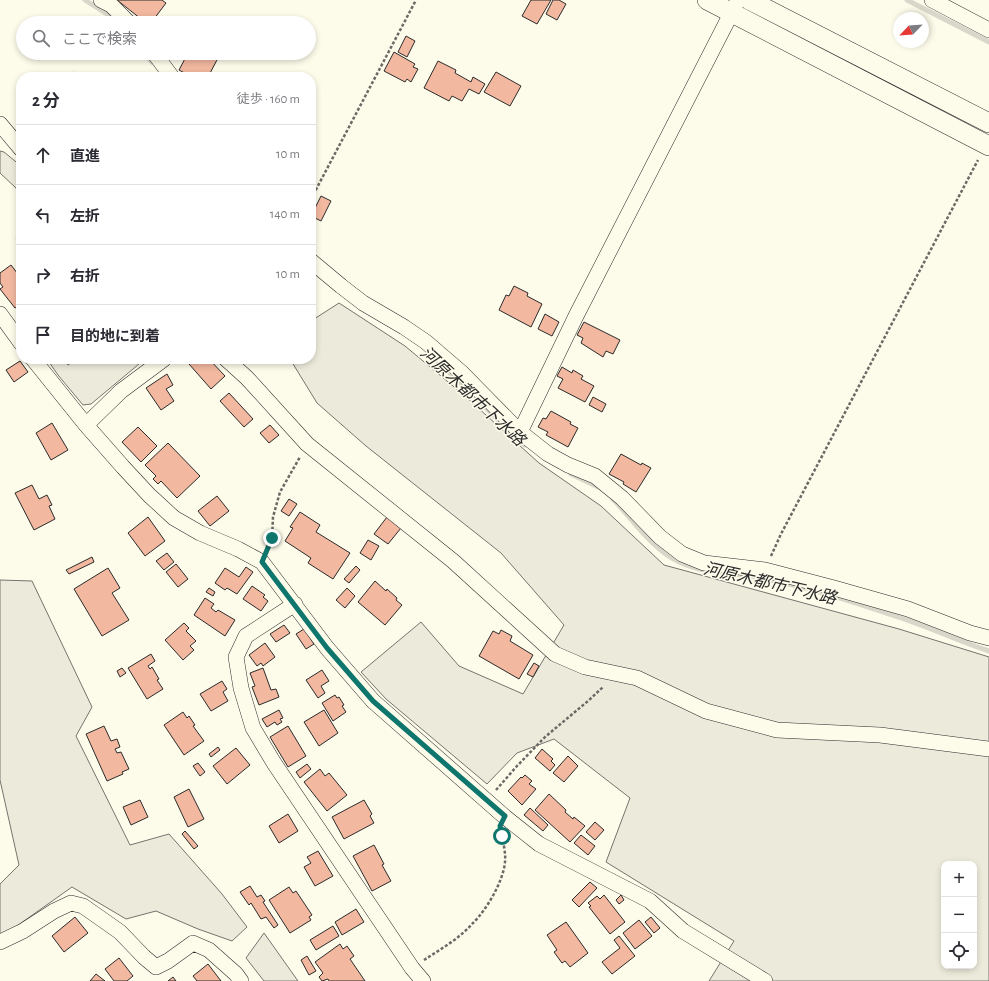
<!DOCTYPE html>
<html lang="ja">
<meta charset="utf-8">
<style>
body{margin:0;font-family:"Alegreya Sans","Noto Sans JP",sans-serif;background:#f7f7f7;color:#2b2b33}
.controls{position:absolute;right:12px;bottom:12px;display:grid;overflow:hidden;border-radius:8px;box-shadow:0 2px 6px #0003}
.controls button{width:36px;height:36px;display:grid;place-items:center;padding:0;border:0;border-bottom:1px solid #e1e1e2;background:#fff;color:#2b2b33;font:20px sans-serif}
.compass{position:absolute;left:893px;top:12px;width:36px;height:36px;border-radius:50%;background:#fff;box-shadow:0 2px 6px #0003;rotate:245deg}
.stop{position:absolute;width:12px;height:12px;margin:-9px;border:3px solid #0f766e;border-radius:50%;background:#fff}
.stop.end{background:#0f766e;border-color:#fff;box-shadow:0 1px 4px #0008}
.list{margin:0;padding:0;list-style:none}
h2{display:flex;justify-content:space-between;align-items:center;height:52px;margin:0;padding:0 16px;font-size:17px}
h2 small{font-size:13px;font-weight:400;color:#7c7c81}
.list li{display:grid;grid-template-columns:26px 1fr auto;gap:12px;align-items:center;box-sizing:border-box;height:60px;padding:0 16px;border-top:1px solid #e1e1e2}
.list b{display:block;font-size:15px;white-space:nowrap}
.list em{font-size:13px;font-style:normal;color:#7c7c81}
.icon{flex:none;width:22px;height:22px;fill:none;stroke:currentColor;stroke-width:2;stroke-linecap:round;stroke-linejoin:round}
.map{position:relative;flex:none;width:989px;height:981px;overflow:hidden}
.search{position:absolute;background:#fff;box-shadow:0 2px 6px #0003;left:16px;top:16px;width:300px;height:44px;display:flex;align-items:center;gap:10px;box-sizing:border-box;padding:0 14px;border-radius:22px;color:#7c7c81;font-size:15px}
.panel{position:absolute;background:#fff;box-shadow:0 2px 6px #0003;left:16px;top:72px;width:300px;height:292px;border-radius:16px}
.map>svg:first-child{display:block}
.green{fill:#ecebdb;stroke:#74746e;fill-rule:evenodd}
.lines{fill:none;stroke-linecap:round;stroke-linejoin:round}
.stream{stroke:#d8d7c9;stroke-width:5}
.building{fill:#f2b8a0;stroke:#2b2b2b}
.minor-casing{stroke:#2b2b2b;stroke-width:16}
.tertiary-casing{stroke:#2b2b2b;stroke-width:20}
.path{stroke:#6a6964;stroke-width:2.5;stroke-dasharray:3 2;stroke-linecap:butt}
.minor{stroke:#fdfbea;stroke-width:15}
.tertiary{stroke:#fdfbea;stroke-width:19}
.route{stroke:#0f766e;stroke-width:5}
.labels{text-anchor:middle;stroke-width:3;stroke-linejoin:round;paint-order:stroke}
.water-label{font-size:17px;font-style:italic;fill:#2b2b2b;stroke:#fdfbea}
</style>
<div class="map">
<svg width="989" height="981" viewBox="0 0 989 981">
<rect width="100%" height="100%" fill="#fdfbea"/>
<path class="green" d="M0 151 4 152 21 166V198L16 188 0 173Z
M339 303 405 346 465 396 539 463 601 506 664 565 899 629 989 657V981H709L734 941 606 862 630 798 554 739 517 753 487 784 386 699 361 672 421 622 459 666 523 694 564 625 501 553 366 446 317 403 290 359H311V321ZM944 864H974V966H944Z
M47 359H63L68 365 77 359H145L91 404 83 405 58 375Z
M0 580 32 581 92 707 76 736 130 845 169 834 222 894 247 927 232 941 198 929 156 911 126 919 72 887 7 933 0 935V884L19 865 0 780Z
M264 933 298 981H264L246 958Z"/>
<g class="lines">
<path class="stream" d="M85 0 110 16 118 23
M907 0 989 42
M144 53 152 62
M435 360 467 388 515 438 525 445
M571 474 598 487
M613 499C630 517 646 540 667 555 683 566 703 571 722 573
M734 574C790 581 845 599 898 617 929 627 958 641 989 651"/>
</g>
<path class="building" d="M117 0H162L166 3 154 19 158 23H140L139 22 141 19Z
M531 0H551L537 24 522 16Z
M553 0H559L566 4 557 20 546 14Z
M406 36 415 41 407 57 398 52Z
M394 52 415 64 413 67 418 69 411 82 407 79 405 82 384 71Z
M31 53H49L38 60 36 56 34 57Z
M188 53H211L218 58 208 77H192L179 70Z
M438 61 456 70 455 73 471 82 473 77 485 84 479 94 469 89 462 101 452 96 449 101 424 88Z
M74 72 78 77H68Z
M496 72 521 86 510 106 484 92Z
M321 196 331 201 321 221 311 216Z
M21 235V244L16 238Z
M11 265 21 278V311L18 306 15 308 0 289 3 287 0 283V273Z
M514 286 528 293 527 296 542 304 531 327 499 310 506 295 509 296Z
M545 314 559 322 552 336 538 329Z
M584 322 620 340 613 354 606 351 603 357 581 343 583 338 577 335Z
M195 359H209L225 376 211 389 189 364Z
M20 361 28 372 14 382 6 370Z
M562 367 572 373 573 370 583 376 581 379 594 386 585 402 558 388 563 379 557 376Z
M167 374 173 385 166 389 174 401 161 410 146 388Z
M229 393 253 419 244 427 220 401Z
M593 397 606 404 602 412 589 405Z
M551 411 571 422 570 424 578 428 568 447 546 435 548 432 538 427 543 418 546 419Z
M52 423 68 450 51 460 36 433Z
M270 425 279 435 269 443 260 433Z
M138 427 157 446 141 462 122 442Z
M168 443 200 476 177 498 161 481 158 484 153 479 156 476 145 465Z
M621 454 641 465 642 463 651 468 636 492 623 484 624 482 609 474Z
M32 485 39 499 47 495 52 505 49 506 55 519 34 530 15 493Z
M217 496 229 511 210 526 198 511Z
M289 499 297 504 289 516 281 511Z
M300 512 320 525 316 532 350 553 333 579 308 563 311 558 285 541 293 528 290 527Z
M148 517 165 541 145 556 128 533Z
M387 517 401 528 388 544 374 534Z
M368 540 379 546 371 560 360 553Z
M167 553 174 562 164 570 156 561Z
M92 557 94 562 69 574 66 570Z
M176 564 188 579 178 587 166 572Z
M356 566 360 570 349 583 344 579Z
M246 567 253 572 237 594 227 588 225 590 215 583 225 568 239 577Z
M108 568 120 588 112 593 129 620 102 636 74 589Z
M375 581 386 591 387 589 397 598 396 600 402 605 385 625 358 602Z
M252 586 265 595 263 597 268 601 261 611 243 599Z
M209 588 215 592 213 596 206 592Z
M347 588 355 596 345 608 336 600Z
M205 598 214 604 211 608 216 612 218 610 235 620 225 636 194 615Z
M184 623 189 628 186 631 196 641 190 646 194 650 183 660 165 640Z
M284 625 290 633 276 642 270 634Z
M304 629 314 644 306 649 296 634Z
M501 630 512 636 510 641 533 655 519 679 479 656 493 631 499 634Z
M265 643 275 657 263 666 261 663 257 666 249 655Z
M151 654 155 661 148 666 150 669 152 667 159 679 157 680 163 689 147 699 128 668Z
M534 663 539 666 533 677 527 674Z
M122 668 126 673 120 677 117 671Z
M263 668 271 690 276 689 279 697 259 705 252 687 255 686 250 673Z
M322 670 329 681 321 686 325 693 318 698 306 680Z
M222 681 227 689 223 692 228 701 211 711 200 694Z
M335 695 337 698 339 697 344 705 342 706 346 712 333 721 322 703Z
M279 710 283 718 280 719 282 722 277 725 275 722 267 727 262 719Z
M324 710 338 733 319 746 304 722Z
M183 712 187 718 189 716 195 725 193 726 204 741 184 755 164 725Z
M104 726 111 741 117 739 120 747 115 749 117 753 121 752 129 769 122 772 123 774 107 781 86 734Z
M288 726 306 756 288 767 270 737Z
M218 747 220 750 211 757 209 754Z
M236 748 250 765 227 784 213 766Z
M542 749 553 759 551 761 555 765 550 771 535 758Z
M568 756 578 766 564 782 553 773Z
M198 763 205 772 200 776 193 766Z
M307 764 311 769 300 778 296 772Z
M320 769 325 776 329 773 347 795 327 811 304 782Z
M525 775 532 781 529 784 536 789 522 805 508 791 521 777 522 778Z
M189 789 204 819 188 827 174 797Z
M549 794 566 810 565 812 573 819 574 817 585 826 570 842 535 810Z
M140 800 148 817 131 825 123 807Z
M364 800 372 814 370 816 374 823 344 839 332 817Z
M530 808 548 825 543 831 524 815Z
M288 814 298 831 279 843 269 826Z
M595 822 604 830 595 840 586 832Z
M185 831 198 846 194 849 182 834Z
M581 835 595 846 588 855 574 843Z
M374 845 384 864 382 865 391 881 372 891 353 856Z
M318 851 333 876 315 886 304 867 311 863 307 857Z
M590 882 597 888 579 907 572 900Z
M250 886 257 897 261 895 265 901 263 902 278 925 274 928 266 917 261 919 251 903 249 905 240 892Z
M289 887 293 893 296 891 312 915 309 917 311 920 290 933 269 900Z
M604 895 625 922 610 934 589 907 591 906 588 903 597 896 600 899Z
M621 895 624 900 619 904 616 900Z
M356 909 364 922 342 935 335 922Z
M75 917 88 933 64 952 52 936Z
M651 917 660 928 654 933 645 922Z
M639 920 652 936 635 949 623 933Z
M566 922 588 953 570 967 565 961 562 963 554 952 557 950 547 935Z
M333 926 339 936 316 950 310 940Z
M619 936 635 956 612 974 602 962 620 948 614 940Z
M340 944 343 949 347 946 354 956 350 959 365 981H329L328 979 322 981 319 977 323 973 315 962Z
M307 956 316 971 309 975 301 960Z
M119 958 133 976 127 981H114L105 969Z
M208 964 221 981H197L193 976Z
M96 974 105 981H90Z
M173 977 176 981H168Z"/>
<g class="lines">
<defs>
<path id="minor" d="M101 0 111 5 129 23
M932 0 989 30
M154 53 172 77
M0 124 21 149
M311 261 341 286 363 303 404 327 426 342 462 373 520 432 548 454 568 465 595 476 622 498 660 537 682 554 704 563 765 570 834 588 908 609 970 633 989 638
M0 314 21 343
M33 359 86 425 123 467 149 495 174 518 200 533 238 549 262 562 327 648 373 701 505 817 539 844 650 901 683 931 765 981
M226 359 247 378 307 444 453 561 555 654 585 667 637 678 706 711 777 730 880 735 989 749
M86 425 121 391 164 359
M520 432 576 316 738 0
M295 604 246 636 236 657 241 688 253 728 274 763 412 968 423 981
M0 942 23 931 54 911 71 903 83 906 120 932 144 957 156 967 168 961 193 943 209 950 236 974 241 981"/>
<path id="tertiary" d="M707 0 989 146
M749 0 989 123"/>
</defs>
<use href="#minor" class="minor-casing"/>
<use href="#tertiary" class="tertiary-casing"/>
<path class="path" d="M311 199 416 0
M268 549 272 538 273 517 280 492 300 457
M771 556 781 534 978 160
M496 790 517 766 545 737 588 701 603 687
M424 960C441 949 460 938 473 923 487 909 503 882 505 862 506 853 503 843 502 834"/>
<use href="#minor" class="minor"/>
<use href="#tertiary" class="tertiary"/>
</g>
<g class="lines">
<path class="route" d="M272 538 262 562 327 648 373 701 505 816 500 826 502 836"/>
</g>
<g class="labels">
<g class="water-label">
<text transform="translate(473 396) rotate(43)" y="6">河原木都市下水路</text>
<text transform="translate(770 583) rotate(13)" y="6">河原木都市下水路</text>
</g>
</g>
</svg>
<div class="controls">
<button>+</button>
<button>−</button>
<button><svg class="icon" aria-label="locate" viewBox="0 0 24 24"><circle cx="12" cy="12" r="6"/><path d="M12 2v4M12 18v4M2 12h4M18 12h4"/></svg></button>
</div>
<svg class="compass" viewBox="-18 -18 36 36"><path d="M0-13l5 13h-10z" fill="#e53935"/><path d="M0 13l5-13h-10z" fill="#7c7c81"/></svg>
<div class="stop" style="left:502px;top:836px"></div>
<div class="stop end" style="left:272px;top:538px"></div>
<div class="search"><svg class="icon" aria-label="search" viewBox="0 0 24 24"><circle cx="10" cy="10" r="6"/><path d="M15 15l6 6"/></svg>ここで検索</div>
<section class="panel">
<h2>2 分<small>徒歩 · 160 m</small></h2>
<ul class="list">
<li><svg class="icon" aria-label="ahead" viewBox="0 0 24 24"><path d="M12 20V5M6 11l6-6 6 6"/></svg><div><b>直進</b></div><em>10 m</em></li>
<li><svg class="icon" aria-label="left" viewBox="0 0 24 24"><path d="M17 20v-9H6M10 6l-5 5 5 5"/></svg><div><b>左折</b></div><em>140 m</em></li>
<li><svg class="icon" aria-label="right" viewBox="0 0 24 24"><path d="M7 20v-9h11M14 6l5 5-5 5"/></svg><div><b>右折</b></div><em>10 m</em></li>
<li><svg class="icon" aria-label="arrive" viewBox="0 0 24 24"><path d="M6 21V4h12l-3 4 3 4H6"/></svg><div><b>目的地に到着</b></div></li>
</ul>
</section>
</div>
